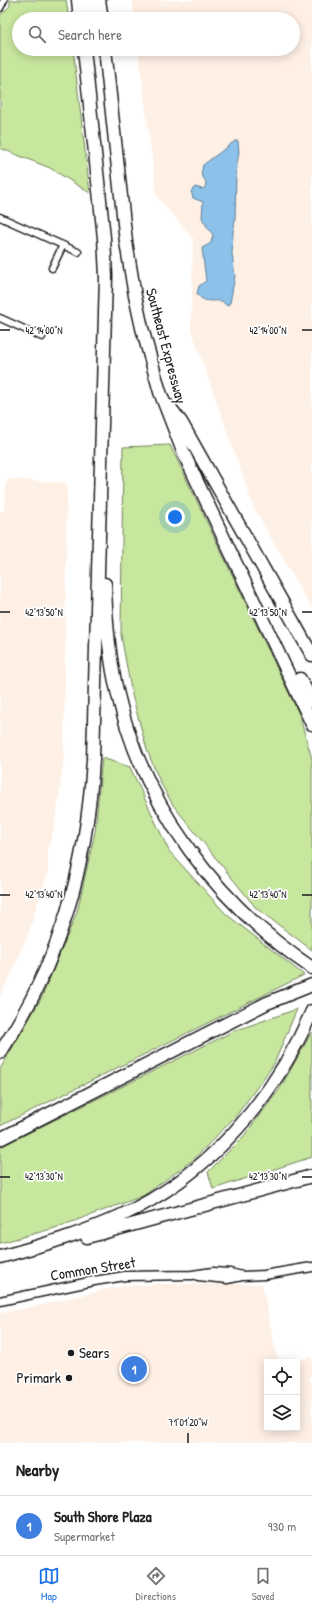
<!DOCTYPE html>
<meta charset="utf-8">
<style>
body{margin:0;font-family:"Patrick Hand",sans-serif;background:#f6f6f6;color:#202124}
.controls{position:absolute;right:12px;bottom:12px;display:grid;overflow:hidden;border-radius:0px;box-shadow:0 2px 10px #0003}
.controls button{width:36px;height:36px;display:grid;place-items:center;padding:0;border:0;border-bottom:1px solid #e0e0e0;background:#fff;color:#202124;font:20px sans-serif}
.you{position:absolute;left:175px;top:517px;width:14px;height:14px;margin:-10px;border:3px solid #fff;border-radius:50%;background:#1a73e8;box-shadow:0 0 0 6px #1a73e833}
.badge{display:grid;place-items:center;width:26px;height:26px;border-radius:50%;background:#1a73e8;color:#fff;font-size:13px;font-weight:700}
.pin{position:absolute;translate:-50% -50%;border:2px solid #fff;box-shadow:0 1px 4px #0006}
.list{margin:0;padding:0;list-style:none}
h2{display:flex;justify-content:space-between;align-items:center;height:52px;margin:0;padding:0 16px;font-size:17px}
h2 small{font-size:13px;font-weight:400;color:#757577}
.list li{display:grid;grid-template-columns:26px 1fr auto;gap:12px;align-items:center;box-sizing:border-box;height:60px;padding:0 16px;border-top:1px solid #e0e0e0}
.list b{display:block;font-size:15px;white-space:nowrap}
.list p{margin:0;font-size:13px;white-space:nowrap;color:#757577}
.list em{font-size:13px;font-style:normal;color:#757577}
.icon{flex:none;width:22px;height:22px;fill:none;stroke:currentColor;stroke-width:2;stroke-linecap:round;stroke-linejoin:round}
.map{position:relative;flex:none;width:312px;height:1443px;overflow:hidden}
.search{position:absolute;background:#fff;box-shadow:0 2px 10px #0003;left:12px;right:12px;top:12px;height:44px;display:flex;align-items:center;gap:10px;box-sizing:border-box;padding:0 14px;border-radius:22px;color:#757577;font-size:15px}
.sheet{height:112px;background:#fff}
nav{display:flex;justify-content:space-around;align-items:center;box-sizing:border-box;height:56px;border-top:1px solid #e0e0e0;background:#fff;font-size:11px;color:#757577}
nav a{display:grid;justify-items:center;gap:2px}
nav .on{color:#1a73e8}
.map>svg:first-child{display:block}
.built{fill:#fef0e5}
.green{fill:#c7e69e;stroke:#72815d}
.water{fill:#8cc2ea;stroke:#5f8098}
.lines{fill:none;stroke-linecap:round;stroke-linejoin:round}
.minor-casing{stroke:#1c1c1c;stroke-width:9}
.tertiary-casing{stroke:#1c1c1c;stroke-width:11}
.motorway-casing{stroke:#1c1c1c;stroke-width:15}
.minor{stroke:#fff;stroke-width:6}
.tertiary{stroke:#fff;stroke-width:8}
.motorway{stroke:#fff;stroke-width:12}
.ticks{fill:none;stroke:#1c1c1c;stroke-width:1.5}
.poi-dot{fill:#1c1c1c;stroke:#fff;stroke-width:1.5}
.labels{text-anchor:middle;stroke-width:3.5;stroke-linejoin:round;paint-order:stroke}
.street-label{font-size:15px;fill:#1c1c1c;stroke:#fff}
.poi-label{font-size:15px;fill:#1c1c1c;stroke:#fff;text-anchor:start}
.ticks-label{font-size:10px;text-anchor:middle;fill:#1c1c1c;stroke:#fff;stroke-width:3.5;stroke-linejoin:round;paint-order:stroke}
</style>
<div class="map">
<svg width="312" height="1443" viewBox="0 0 312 1443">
<rect width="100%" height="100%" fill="#fff"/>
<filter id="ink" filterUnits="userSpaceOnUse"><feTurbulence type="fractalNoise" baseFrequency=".025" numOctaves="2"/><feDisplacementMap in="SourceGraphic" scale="8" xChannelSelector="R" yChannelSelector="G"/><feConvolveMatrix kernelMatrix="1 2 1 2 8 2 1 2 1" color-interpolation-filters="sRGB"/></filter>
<g filter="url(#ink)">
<path class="built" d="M132 0H312V609L254 508 191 329 193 238 157 197 138 49H293V19H135Z
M7 479 67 483 64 759 56 818 48 851V872L29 931 13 970 0 996V511H4Z
M161 1284H262L278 1362H267V1428H297V1362H289L312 1357V1376L309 1378 312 1385V1443H0V1313L41 1305 108 1289 125 1286Z"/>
<path class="green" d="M10 0H66L69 19H19V49H73L90 193 50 168 0 148V15L10 6Z
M170 445 299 714 312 759V950L256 908 173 805 160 782 147 750 132 695 121 635 123 447Z
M102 758 130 767 169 851 226 914 304 975 0 1126V1069L42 997 77 912 95 832Z
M297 1009 274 1064 236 1116 193 1160 143 1196 55 1228 0 1243V1147L234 1031Z
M312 1032V1157L213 1189 208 1172 243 1137 279 1090Z"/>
<path class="water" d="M235 141H238L239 152 236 171 235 221 233 232 232 254 235 276 230 303 227 306 222 301C212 300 203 304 197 293L199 286 206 281 202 248 211 243 213 235 206 225 202 218 203 202 193 198 191 191 195 187 202 189 205 188 206 182 201 174 203 165Z"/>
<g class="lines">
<defs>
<path id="minor" d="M0 8 4 0
M0 217 78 252
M52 268 63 245
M0 318 42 337"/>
<path id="tertiary" d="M198 1276 227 1279 242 1276
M0 1301 94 1281 125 1276 192 1275 213 1272 230 1273 242 1276 264 1275 312 1267"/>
<path id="motorway" d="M78 0 80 19
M88 0 93 19
M99 0 102 19
M105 49 126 242 135 296 142 328 160 392 184 454 312 724
M169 406 181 422 312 655
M105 584C106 622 109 659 118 695 144 807 217 904 312 968
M300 679 312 701
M0 1053C60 962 87 868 93 759L106 276 104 238 84 49
M0 1139 267 1003 312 985
M87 1237 312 1176
M0 1257C40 1246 82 1234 120 1216 208 1176 274 1099 312 1011"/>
</defs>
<use href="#minor" class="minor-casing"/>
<use href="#tertiary" class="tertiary-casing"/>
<use href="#motorway" class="motorway-casing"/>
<use href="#minor" class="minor"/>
<use href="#tertiary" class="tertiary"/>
<use href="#motorway" class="motorway"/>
</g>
</g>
<path class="ticks" d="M0 330H10M302 330H312M0 612H10M302 612H312M0 895H10M302 895H312M0 1177H10M302 1177H312M188 1433V1443"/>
<g class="poi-dot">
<circle cx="71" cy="1353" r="4"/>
<circle cx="69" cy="1378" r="4"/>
</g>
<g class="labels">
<g class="street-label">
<text transform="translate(166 346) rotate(75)" y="5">Southeast Expressway</text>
<text transform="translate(93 1269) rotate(-9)" y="5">Common Street</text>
</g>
<g class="poi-label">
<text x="79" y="1358">Sears</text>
<text x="61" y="1383" text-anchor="end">Primark</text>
</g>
</g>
<g class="ticks-label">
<text x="44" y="334">42°14'00"N</text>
<text x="268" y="334">42°14'00"N</text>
<text x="44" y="616">42°13'50"N</text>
<text x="268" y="616">42°13'50"N</text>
<text x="44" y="898">42°13'40"N</text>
<text x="268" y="898">42°13'40"N</text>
<text x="44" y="1180">42°13'30"N</text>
<text x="268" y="1180">42°13'30"N</text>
<text x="188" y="1426">71°01'20"W</text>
</g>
</svg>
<div class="controls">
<button><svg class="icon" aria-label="locate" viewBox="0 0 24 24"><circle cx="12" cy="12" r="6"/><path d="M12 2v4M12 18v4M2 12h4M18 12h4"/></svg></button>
<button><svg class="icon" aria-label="layers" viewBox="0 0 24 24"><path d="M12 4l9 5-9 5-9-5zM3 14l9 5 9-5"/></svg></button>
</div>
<div class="you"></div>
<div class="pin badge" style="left:134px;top:1369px;background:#3f7fe0">1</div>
<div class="search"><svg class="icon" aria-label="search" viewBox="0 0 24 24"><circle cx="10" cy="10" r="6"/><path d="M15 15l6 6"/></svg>Search here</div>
</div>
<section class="sheet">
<h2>Nearby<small></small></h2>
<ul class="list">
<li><span class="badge" style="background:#3f7fe0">1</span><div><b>South Shore Plaza</b><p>Supermarket</p></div><em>930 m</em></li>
</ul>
</section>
<nav>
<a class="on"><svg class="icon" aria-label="map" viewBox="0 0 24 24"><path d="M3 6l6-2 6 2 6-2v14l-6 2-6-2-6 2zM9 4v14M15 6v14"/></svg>Map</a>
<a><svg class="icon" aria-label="directions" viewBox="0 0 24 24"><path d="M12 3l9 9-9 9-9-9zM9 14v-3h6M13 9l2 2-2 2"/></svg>Directions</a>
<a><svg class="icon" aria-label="saved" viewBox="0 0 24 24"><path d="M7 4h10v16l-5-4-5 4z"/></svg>Saved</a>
</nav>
